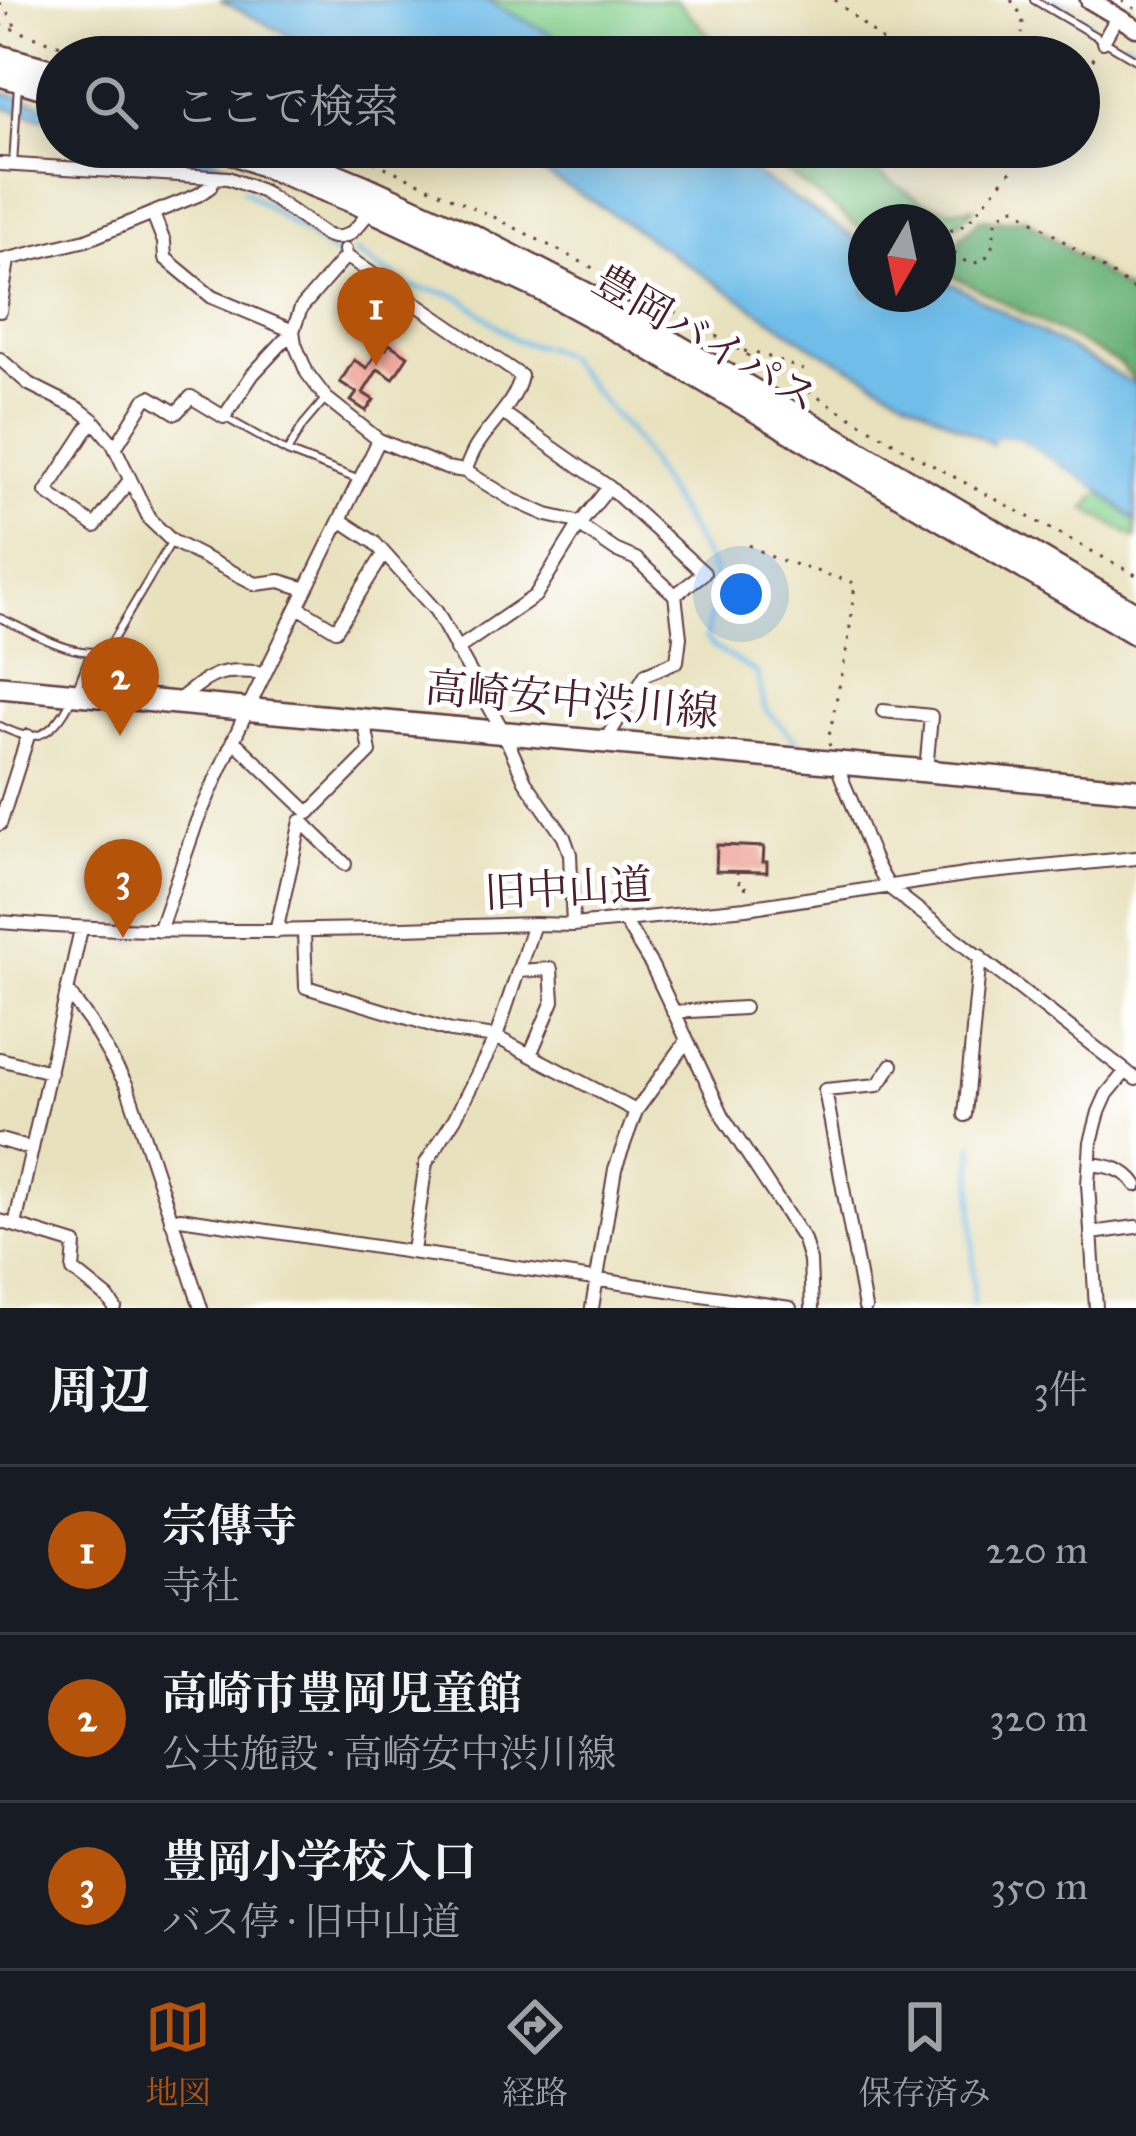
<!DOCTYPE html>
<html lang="ja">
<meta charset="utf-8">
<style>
body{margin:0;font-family:"IM FELL Great Primer","Noto Serif JP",serif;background:#242831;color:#f1f3f6}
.compass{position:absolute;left:848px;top:204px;width:108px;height:108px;border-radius:50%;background:#171b24;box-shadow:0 6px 30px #0003;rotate:189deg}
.you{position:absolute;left:741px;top:594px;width:42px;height:42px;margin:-30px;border:9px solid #fff;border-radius:50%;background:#1a73e8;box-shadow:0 0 0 18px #1a73e833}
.badge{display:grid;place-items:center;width:78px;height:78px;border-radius:50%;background:#b45309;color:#fff;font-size:39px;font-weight:700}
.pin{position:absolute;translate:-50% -99px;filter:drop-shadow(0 3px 6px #0008)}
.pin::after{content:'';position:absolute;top:63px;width:42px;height:36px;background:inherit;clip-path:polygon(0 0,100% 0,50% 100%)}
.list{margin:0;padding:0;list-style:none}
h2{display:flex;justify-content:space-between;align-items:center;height:156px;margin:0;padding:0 48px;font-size:51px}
h2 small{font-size:39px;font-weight:400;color:#9ea1a6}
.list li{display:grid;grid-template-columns:78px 1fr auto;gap:36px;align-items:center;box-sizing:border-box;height:168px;padding:0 48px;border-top:3px solid #363941}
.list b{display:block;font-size:45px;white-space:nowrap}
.list p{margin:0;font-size:39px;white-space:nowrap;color:#9ea1a6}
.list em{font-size:39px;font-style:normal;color:#9ea1a6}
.icon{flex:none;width:66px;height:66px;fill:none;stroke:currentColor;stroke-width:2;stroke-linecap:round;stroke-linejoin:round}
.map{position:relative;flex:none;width:1136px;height:1308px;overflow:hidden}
.search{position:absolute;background:#171b24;box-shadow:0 6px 30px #0003;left:36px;right:36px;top:36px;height:132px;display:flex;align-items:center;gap:30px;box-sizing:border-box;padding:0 42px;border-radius:66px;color:#9ea1a6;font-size:45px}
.sheet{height:660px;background:#171b24}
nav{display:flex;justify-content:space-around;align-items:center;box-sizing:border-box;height:168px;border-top:3px solid #363941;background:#171b24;font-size:33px;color:#9ea1a6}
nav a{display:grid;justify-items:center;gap:6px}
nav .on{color:#b45309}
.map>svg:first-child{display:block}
.green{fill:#84d08d;stroke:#67785c;stroke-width:3}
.forest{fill:#6bb278;stroke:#5a6852;stroke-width:3}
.water{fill:#6fbde9;stroke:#5c6e8a;stroke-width:3}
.pier{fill:#e8e1bd}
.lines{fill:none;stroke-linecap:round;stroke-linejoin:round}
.stream{stroke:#6fbde9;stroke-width:4.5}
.building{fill:#eb9a8e}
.service-casing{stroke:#623c41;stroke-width:10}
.minor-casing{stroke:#623c41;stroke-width:16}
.tertiary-casing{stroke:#623c41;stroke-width:21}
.primary-casing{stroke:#623c41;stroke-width:26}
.trunk-casing{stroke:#623c41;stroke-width:26}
.path{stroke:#623c41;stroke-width:3;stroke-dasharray:3 9;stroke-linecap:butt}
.service{stroke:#fff;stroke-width:6}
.minor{stroke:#fff;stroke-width:12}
.tertiary{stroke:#fff;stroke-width:16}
.primary{stroke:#fff;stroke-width:21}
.trunk{stroke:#fff;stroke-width:21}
.labels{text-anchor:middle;stroke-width:10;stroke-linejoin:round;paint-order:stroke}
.street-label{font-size:42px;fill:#4a1f2b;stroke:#fff}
</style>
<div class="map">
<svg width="1136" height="1308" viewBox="0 0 1136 1308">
<rect width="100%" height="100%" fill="#fff"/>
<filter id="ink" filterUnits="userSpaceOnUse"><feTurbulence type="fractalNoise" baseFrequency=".00833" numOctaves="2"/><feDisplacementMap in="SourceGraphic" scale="24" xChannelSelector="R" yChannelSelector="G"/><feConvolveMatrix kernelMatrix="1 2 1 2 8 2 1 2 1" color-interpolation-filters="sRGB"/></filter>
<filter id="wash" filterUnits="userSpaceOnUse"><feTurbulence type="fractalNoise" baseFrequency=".004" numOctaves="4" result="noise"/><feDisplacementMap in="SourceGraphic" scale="48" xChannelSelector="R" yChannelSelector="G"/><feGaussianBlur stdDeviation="2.7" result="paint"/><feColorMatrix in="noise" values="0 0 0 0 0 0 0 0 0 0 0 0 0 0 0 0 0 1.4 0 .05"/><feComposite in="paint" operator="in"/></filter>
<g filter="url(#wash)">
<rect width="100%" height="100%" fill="#e8e1bd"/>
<path class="green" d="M484 0H676L729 57H594Z
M754 147H837L921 201 949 210 974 208 956 225 903 220 866 222V232Z
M1100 491 1136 521V538L1086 509Z"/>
<path class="forest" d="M1024 218 1136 297V383L1122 365 938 268V245L948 257 954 260 952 246 980 219 1006 221Z"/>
<path class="water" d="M220 0H485L555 36 583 57H331Z
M0 92 57 109V122L0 106Z
M135 147H168L181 151 185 148 234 167 231 171 171 159Z
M498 147H713L866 245V294H938V276L1136 385V521L1100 491 1018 438 998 437 994 445 811 346 596 203Z"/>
<path class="pier" d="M997 437 1018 438 1100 491 1097 496 1016 443H1001L995 451 992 449Z"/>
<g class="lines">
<path class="stream" d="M1053 0 1090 22
M1124 41 1136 48
M243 190 339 257
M355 252 411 287 451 294 463 299 515 340C531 347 550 345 564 356L634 438 713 568 716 589 706 639 716 649 757 673 765 709 801 745
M973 1144V1305"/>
</g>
<g id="blocks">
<path class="building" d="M389 344 408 356 393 379 378 369 363 393 374 400 366 411 351 401 357 393 340 382 354 360 367 368 381 346 386 349Z
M717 845 764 847 763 862H767V872L716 871Z"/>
</g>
</g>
<g filter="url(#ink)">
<use href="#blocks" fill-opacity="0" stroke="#623c41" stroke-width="3"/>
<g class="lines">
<defs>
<path id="service" d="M1034 0 1136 60
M13 165 18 84
M224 417 287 452 357 479
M287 452 303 425 326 398
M0 618C28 630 81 663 108 648L170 544
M0 726C8 730 19 735 28 736 63 739 80 679 90 654"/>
<path id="minor" d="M1103 42 1117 17
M0 164 228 178 262 191 326 235C349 244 358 225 371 210
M345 250 346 256 521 376C515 404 493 421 478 444 472 452 469 462 465 471
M346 256 301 308 293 331 295 344 307 373 326 398 379 440 446 468 465 471 513 500 547 515 573 521 615 550 636 559 675 595 680 637 677 661 646 674 605 741
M0 261 86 240 198 195 210 187 214 178
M0 311 8 260
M0 359 29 384 79 409 93 420 113 444 150 520 172 541 256 584 280 581 306 589
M503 413 609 487 704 573 675 595
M93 420 46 492 95 526 129 481
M115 448 145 400 150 397 176 413 191 397 224 417 253 374 293 331 212 297 165 258 164 242 153 214
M342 521 374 542 436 611 503 731 525 781 564 837 570 854 573 925
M298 607 336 630 384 554
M456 650 535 596 579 525 609 487
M176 702C213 673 217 668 265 673
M883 711 931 716 926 771
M233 740 309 813 370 752 364 719
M837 763C841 780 848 792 854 808 865 836 873 863 890 888L1136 1079
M0 824 28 736
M624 920 652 966 725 1120 804 1240 810 1261 812 1308
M0 922C178 937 355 930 534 924L573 925 746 908 971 874 1136 858
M159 931 197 821 248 708 379 440
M276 932 301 821 345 864
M304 932 306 987 451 1031 496 1037 636 1111
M518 971 551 969 553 1001 530 1055
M68 992 90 1022 127 1086 201 1308
M673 1012 744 1008
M0 1059 50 1072
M965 1115 980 956
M0 1140 32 1149
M1090 1164C1109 1166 1126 1169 1136 1185
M171 1220 180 1218 790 1308
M0 1221 75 1244 73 1270 108 1298 115 1308
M15 1225 81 929
M1092 1233 1136 1227
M413 1251 426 1163 455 1118 496 1037 534 924
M592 1308 615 1169 636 1111 686 1042
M865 1308 825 1090 878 1085 892 1065
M1096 1308 1088 1184 1091 1142 1099 1112 1107 1094 1126 1071"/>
<path id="tertiary" d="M1089 0 1136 28"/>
<path id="primary" d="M0 687 1136 790"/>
<path id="trunk" d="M0 56 57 72
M0 75 57 92
M218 147 356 203 542 290 638 342 1136 634
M269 147 366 187 470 234 608 305 1136 614"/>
</defs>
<use href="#service" class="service-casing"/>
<use href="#minor" class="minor-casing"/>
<use href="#tertiary" class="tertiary-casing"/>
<use href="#primary" class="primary-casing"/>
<use href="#trunk" class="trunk-casing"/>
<path class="path" d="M835 0 901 57
M1011 0C1019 11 1026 20 1022 34
M1122 1 1136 9
M0 3 10 16 15 26
M0 25 97 57
M1079 80 1098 52
M341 147 492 216 659 302 921 459 1136 575
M938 231 956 230 968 222 1031 147
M942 232C945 247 968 275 986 257 1002 242 983 216 1015 208L1136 291
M744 351 758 353 809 372
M749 545 774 558 855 583 848 643 828 741 830 746
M737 871V882L745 881 746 894"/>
<use href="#service" class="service"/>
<use href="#minor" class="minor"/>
<use href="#tertiary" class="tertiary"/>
<use href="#primary" class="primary"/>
<use href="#trunk" class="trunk"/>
</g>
</g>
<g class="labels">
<g class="street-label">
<text transform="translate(706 338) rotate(30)" y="15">豊岡バイパス</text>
<text transform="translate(572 699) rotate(5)" y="15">高崎安中渋川線</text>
<text transform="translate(568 888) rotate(-3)" y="15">旧中山道</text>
</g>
</g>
</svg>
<svg class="compass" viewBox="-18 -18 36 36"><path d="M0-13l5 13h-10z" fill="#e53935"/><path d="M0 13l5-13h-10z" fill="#9ea1a6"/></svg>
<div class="you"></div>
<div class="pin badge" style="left:376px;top:366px">1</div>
<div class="pin badge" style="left:120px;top:736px">2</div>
<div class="pin badge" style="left:123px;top:938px">3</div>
<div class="search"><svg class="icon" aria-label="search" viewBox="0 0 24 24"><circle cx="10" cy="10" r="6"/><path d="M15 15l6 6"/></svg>ここで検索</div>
</div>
<section class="sheet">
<h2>周辺<small>3件</small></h2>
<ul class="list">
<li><span class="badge">1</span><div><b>宗傳寺</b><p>寺社</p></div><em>220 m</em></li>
<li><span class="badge">2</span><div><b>高崎市豊岡児童館</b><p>公共施設 · 高崎安中渋川線</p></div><em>320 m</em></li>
<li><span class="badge">3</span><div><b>豊岡小学校入口</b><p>バス停 · 旧中山道</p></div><em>350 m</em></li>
</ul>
</section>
<nav>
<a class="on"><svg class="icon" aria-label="map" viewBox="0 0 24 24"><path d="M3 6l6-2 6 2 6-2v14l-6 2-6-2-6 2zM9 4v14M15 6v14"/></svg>地図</a>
<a><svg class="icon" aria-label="directions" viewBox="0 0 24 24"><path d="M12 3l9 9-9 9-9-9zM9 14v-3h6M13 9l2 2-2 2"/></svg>経路</a>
<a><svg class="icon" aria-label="saved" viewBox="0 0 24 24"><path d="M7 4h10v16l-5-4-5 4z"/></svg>保存済み</a>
</nav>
